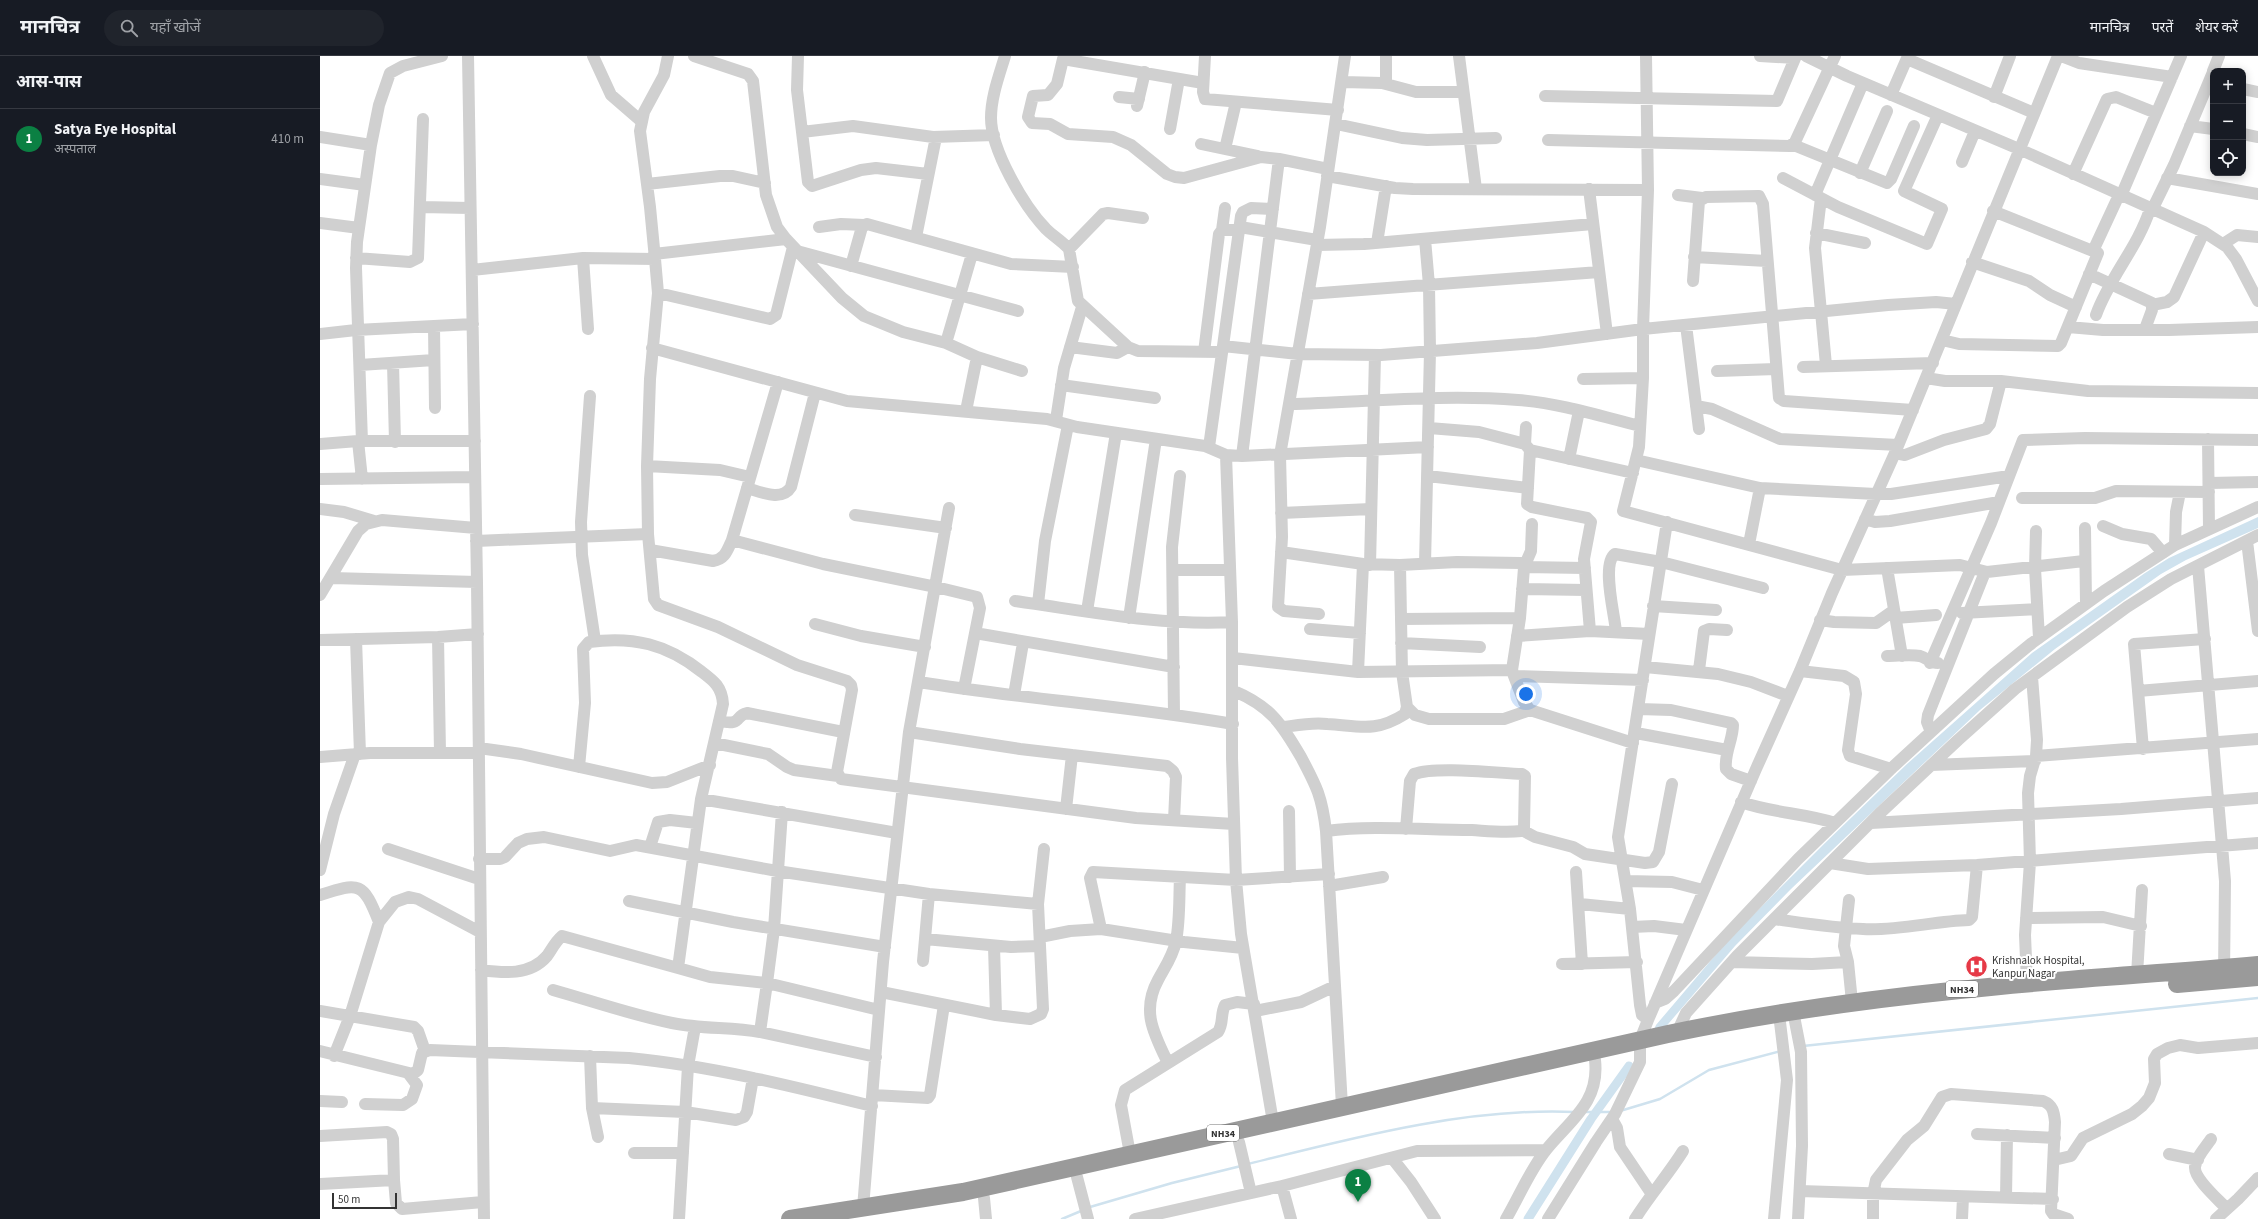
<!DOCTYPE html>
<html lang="hi">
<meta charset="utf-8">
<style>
body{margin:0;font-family:"Source Sans 3","Noto Sans Devanagari",sans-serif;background:#20242c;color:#f1f3f6}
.controls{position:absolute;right:12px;top:12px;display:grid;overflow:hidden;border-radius:8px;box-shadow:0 2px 10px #0003}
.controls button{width:36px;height:36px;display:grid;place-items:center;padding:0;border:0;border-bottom:1px solid #363941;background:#171b24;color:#f1f3f6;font:20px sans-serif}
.scale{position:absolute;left:12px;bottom:10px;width:65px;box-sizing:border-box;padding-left:4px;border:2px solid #333;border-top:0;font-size:11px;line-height:14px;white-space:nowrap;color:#333;-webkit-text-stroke:3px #fff;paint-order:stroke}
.you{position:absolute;left:1206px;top:638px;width:14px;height:14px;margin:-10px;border:3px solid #fff;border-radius:50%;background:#1a73e8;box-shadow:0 0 0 6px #1a73e833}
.badge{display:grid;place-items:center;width:26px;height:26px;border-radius:50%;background:#0b8043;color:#fff;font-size:13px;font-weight:700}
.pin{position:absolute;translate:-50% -33px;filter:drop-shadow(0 1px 2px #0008)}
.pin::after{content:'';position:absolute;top:21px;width:14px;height:12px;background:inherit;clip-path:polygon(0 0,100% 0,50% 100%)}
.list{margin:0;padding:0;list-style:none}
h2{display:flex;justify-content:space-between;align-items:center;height:52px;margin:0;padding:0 16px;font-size:17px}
h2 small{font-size:13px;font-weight:400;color:#9ea1a6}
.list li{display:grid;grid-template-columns:26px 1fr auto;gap:12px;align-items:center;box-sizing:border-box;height:60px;padding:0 16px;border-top:1px solid #363941}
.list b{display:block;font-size:15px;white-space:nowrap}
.list p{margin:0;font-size:13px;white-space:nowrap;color:#9ea1a6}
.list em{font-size:13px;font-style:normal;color:#9ea1a6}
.icon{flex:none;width:22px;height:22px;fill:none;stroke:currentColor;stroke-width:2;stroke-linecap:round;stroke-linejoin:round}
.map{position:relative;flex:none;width:1938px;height:1163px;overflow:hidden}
header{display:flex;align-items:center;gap:24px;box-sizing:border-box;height:56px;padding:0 20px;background:#171b24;border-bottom:1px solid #363941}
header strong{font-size:19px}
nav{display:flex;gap:22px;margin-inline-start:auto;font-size:14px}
.search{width:280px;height:36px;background:#20242c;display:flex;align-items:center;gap:10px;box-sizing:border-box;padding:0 14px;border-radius:22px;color:#9ea1a6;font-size:15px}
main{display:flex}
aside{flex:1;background:#171b24}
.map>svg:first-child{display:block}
.water{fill:#cfe2ee}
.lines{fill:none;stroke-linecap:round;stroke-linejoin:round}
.stream{stroke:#cfe2ee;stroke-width:2.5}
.canal{stroke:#cfe2ee;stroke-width:9}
.minor{stroke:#d0d0d0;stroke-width:12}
.highway{stroke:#9a9a9a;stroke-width:18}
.labels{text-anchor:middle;stroke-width:4;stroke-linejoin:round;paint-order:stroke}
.shield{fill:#fff;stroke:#707070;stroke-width:1}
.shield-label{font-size:10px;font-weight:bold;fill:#333}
.poi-label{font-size:11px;fill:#333;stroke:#fff;text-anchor:start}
</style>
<header>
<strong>मानचित्र</strong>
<div class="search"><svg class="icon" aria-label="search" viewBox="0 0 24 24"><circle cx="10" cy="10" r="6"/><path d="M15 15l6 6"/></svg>यहाँ खोजें</div>
<nav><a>मानचित्र</a><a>परतें</a><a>शेयर करें</a></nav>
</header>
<main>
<aside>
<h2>आस-पास<small></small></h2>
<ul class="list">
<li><span class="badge">1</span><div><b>Satya Eye Hospital</b><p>अस्पताल</p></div><em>410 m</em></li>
</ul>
</aside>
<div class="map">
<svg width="1938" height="1163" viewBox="0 0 1938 1163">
<rect width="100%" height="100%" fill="#fff"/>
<path class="water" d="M1938 461V472L1866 504 1841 518 1735 593 1660 654 1471 833 1415 890 1343 974 1333 976 1336 969 1410 882 1505 787 1587 708 1712 597 1825 517 1849 502Z"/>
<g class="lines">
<path class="stream" d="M1483 990 1938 942
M1300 1055 1340 1043 1389 1014 1461 995
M1264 1056H1291
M928 1108C1032 1082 1148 1051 1255 1056
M770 1151 852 1127 921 1110
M742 1163 761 1155"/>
<path class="canal" d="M1208 1163 1271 1063 1309 1010"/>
<path class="minor" d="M148 0 157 526 164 1163
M273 0 291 39 321 65
M374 0 428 18 433 25 446 139 457 171 466 183 522 242 544 260 583 276 626 287
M478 0 477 34 488 126 492 130 541 114 556 112 608 118
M685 0C679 20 671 41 671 62 671 94 704 150 726 173 733 180 742 185 749 193L758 245 808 291 818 295 902 296
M885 0 883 36 885 43 1018 54
M1139 0 1156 133
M1326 0 1328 134 1323 273V322L1319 391 1303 455 1522 514 1640 509 1667 516 1764 505
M1440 0 1475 2
M1486 0 1527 20 1699 93 1884 176 1907 191 1916 203 1938 245
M1741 0 1759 7 1852 21
M1587 3 1714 57
M1893 15 1899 0
M1023 26 1062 27 1096 36H1143
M883 27 743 3 737 28 728 39 713 40 708 61 712 67 730 68 748 78 793 81 811 89 847 118 855 121 864 122 941 101 959 103
M1066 28V0
M1923 33 1938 36
M1571 39 1588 0
M1225 40 1457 45 1476 0
M799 41 819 43
M1674 41 1690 0
M817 50 825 16
M1016 68 1082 82 1107 84 1176 82
M1870 70 1893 73
M850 73 859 23
M482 76 533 70 613 81 674 79
M1923 78 1938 81
M0 81 51 89
M1228 84 1470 90 1475 86 1515 0
M881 88 938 100
M1470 90H1476L1567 127 1571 123 1594 70
M905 93 916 46
M1642 106 1655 75
M1540 117 1567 55
M1753 118 1787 43 1796 41 1836 57
M1007 120 1075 132 1093 133 1328 134
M1463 122 1518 151 1607 188 1622 153 1584 135 1618 59
M1847 122 1938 138
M0 123 45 129
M327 128 400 120H413L445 127
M1269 133 1287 278
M1358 139 1382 142
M1495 139 1543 27
M1801 140 1861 0
M1501 142 1495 192 1506 309
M101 151 150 152
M1832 154 1854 109 1893 16
M0 167 39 172
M499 171 521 168 544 169
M920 171 997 184
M902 174 905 152
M1496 177 1545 187
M596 181 616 81
M1057 187 1066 130
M1903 188 1917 179 1938 181
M997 189 1044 188 1273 168
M749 193 783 158 788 157 823 162
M477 195 698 255
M1773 195 1799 139
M334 198 466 183
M652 198 626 287 657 301 702 315
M1374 201 1447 205
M36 202 90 206 98 202 103 63
M263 202 268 273
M335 203 330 151 320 75 324 56 344 19 348 0
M1652 206 1709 225 1730 239 1756 251
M531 210 542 171 547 168 691 208 753 211
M152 214 263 202 335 203 338 237 330 323 327 410 328 478 334 543 338 549 398 571 477 609 527 625 531 629 532 634 517 716 521 723 816 762 914 768
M1769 218 1832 247V254L1825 273
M1373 225 1379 145 1386 141 1439 140 1443 148 1459 342 1464 345 1593 354
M338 237 450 263 456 259 473 191
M988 238 1279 216
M1832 249 1847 246 1854 241 1884 176
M1776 259C1789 222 1818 191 1830 153
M1366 269 1379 373
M114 270 115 352
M1748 271 1783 274H1849L1938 271
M0 278 36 274 153 268
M1622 284 1639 288 1738 290 1741 287 1778 197 1673 155
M903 290 978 298 1061 299 1217 287 1323 273 1568 249 1616 246 1636 248
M750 291 797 297 808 291
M332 292 527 345 727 363 757 371 885 390 906 399 922 400 1108 391
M884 296 899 178 902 174H919
M73 307 75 386
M40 309 114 304
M1483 311 1613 307
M1397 315 1456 313
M1606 322 1625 325H1681L1768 335 1938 337
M1263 323 1323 322
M458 326 412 484 503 508 616 531 657 541 660 552 644 633
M741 329 835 342
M270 340 261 466 262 499 275 585
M970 348C1045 346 1123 338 1198 344 1239 347 1280 360 1320 370
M1376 350 1392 353 1460 383 1578 389
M646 355 657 301
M736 364 744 312 762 251
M1206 371 1205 388 1210 394 1207 448 1212 451 1267 462 1271 466 1264 503 1270 575
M1109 372 1159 376 1205 388
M1888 383 1889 473
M38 385 42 423
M42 386 36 212 37 186 51 89 59 49 70 17 83 10 122 0
M0 388 38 385H155
M889 391 921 160 923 156 931 152 953 153
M1210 394 1313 417
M1575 397 1585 399 1624 384 1666 373 1670 368 1681 325
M906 399 912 566V702L916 824 921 878 953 1066
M922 400 959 103 1008 113
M1249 403 1259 355
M1316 404 1440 432 1556 438H1571L1689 420
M327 410 400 414 430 421
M1108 420 1208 432
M0 423 155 421
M1889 427 1938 426
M427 432C441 436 462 446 471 431L495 337
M1702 442H1775L1796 435 1889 436
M0 453 24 456 54 465
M961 457 1051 453
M535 459 626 472
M1545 463 1555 466 1570 465 1679 446
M1212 468 1211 495 1204 511 1265 512
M1783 470 1802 478 1831 483 1843 497
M1765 472 1766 548
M1716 475 1715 512 1719 582
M156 485 328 478
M1927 485 1938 575
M1429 488 1440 432
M1855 489 1856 456 1860 436
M330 494 393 505C405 503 407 495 412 484
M961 496 1043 508 1080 509 1137 506 1201 507 1204 512 1200 562 1192 614 1194 620 1323 624
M1105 508 1110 295 1109 229 1105 183
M1050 509 1055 299
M1080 509 1082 616 1087 651 1095 659 1109 663H1184L1210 654
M1878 510 1905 825 1904 919
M1567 512 1582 600
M853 514H910
M12 522 157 526
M1202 533 1266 534
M0 539 38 475 46 468 62 464 156 472
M695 545C767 555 840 570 912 566
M718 548 725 485 748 369
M1333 550 1396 554
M767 555 796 377
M1642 557 1717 553
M999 558 964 555 958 551 962 481 960 399 1000 171 1025 0
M809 562 836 383
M1575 562 1616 559
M1081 563 1200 562
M1500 564 1514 566 1556 567 1573 555
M495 568 541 580 605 591
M990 573 1040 577
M1296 576C1295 560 1281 508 1295 498L1341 506 1443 532
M655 577 854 611
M1197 580 1270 575 1329 578
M118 581 120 697
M36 583 40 698
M0 584 118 581 158 578
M1081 587 1160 591
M1567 600C1578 600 1590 598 1600 600 1607 602 1610 607 1618 607
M913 602 1038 616 1192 614
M1610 607 1671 467 1703 384 1765 382 1938 384
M1325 611 1398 618 1431 626 1468 640
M1379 614 1384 575 1389 573 1407 574
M1480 615 1524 620 1534 626 1536 638 1528 694 1530 700 1571 713
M1038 616 1043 508
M1194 620 1204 646 1210 654 1313 687
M599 626C703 643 809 650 913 668
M914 635C950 650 962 668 981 701 997 731 1002 741 1006 775L1022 1050
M1818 635 1938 625
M694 639 703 587
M1319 653 1351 654 1411 667 1413 669C1413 684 1404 697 1406 713L1411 718 1431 725
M854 658 852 491 860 420
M399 665C423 670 414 660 427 657L523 676
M964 671C978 669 993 666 1007 668 1040 670 1055 677 1085 658L1087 651
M589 676 700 693 847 710 853 715 856 721 854 764
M1611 676 1607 666 1608 659 1665 516
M1316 677 1407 694
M394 687 448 698 467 711 474 714 518 720
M159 692 201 698 332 727 347 726 390 709
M1823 693 1814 588 1885 583
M1716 700 1938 683
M0 701 50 697H159
M1611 709 1715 705
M381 743 577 777
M1421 746C1452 757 1484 757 1515 767
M746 753 752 699
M969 755 970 821
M462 756 454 873 447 927 559 954
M1551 767 1801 753 1938 742
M1202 774 1215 781 1253 791 1265 798 1325 807 1333 806 1339 796 1352 728
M1006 775C1054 769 1103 774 1152 774 1168 775 1185 777 1201 775L1204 772 1205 720 1202 718C1176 717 1116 710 1094 718L1090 725 1086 773
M330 791 338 766 350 764 377 767
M68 793 159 823
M159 803H180L185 801 198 787 207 783 224 781 290 795 316 789 457 815 609 838 718 848
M1510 807 1548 813 1657 809 1938 787
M0 814 14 758 35 698
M1256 816 1262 908
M1306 825 1352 826 1383 834
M1009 830 1063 821
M0 839C40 826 43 826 59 866
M1529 844 1524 890 1528 906 1532 946
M309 845 413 866 565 891
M1260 848 1310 853
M1706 862 1783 861 1821 870
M1454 863C1483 867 1513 872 1543 873 1578 875 1614 865 1649 864L1652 861 1657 809
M1312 871 1334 870 1366 874
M781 873 770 822 773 816 916 824 1009 818
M720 881 750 875 781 873 864 886 923 892
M605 883 691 891 720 890
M674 890 676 959
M603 905 609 838
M1412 906 1492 908 1528 906
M1242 908 1317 906
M161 914C183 917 210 920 227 900 232 893 235 886 242 880L358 912
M1817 919 1822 834
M1707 927 1705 879 1710 806 1708 737 1710 720 1716 700 1717 684 1712 621
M233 934C272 945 312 959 352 967 381 973 411 971 440 976L447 927 390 921 358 912 381 743 403 648C402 631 394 625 382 616 347 588 313 580 269 586L263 593 265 647 259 711
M561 936 676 959 710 963 721 958 723 953 718 848 724 793
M1335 947 1345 943 1354 935 1478 803 1574 710 1674 618 1712 587 1784 535 1855 489 1938 451
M0 955 94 971 98 975 105 995
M935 955 981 946 1015 930
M1473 955 1481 996 1482 1090 1478 1163
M1328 964 1322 959 1320 949 1310 853 1298 781 1347 466
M1360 975V970L1366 957 1417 900 1559 758 1638 684 1695 633 1807 551 1851 523 1938 479
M440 976 556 1001
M0 995 93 1018 98 1014 102 997 110 994 309 1002C391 1010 472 1030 552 1050
M14 1000 30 960 59 866 75 846 89 841 98 843 160 876
M270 1000 272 1052 278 1081
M848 1007C834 978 821 955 838 924 845 911 853 900 856 885 860 864 859 842 860 821
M553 1039 608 1042 610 1039 624 949
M0 1045 22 1046
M45 1048 83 1049 92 1043 97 1029 88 1017
M272 1052 365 1056 416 1064 424 1061 427 1056 433 1022
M1292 1063 1297 1072 1300 1091 1331 1137
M1657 1078 1735 1082
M0 1080 67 1076 71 1078 73 1083 74 1124 0 1128
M1891 1083C1886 1091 1876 1101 1875 1111 1874 1123 1899 1144 1907 1153
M919 1086 931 1137
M314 1097H363
M810 1098 801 1049 805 1034 898 976C904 967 900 959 905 949L917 946 934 948
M1849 1098 1878 1104
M1072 1102 1091 1126 1115 1163
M1734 1104 1751 1100 1763 1082 1812 1058 1822 1050 1829 1042 1835 1027 1834 1003 1837 998 1848 992 1860 989 1878 992 1938 987
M757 1121 768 1163
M74 1124 76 1147 82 1153 163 1146
M962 1130 971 1163
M1480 1135 1733 1143
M664 1142 666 1163
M1686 1142 1687 1079
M543 1152 563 906 589 676 629 452
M359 1163 368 1010 375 971
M815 1163 962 1130 1097 1095 1226 1094
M1186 1163C1199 1141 1210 1114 1226 1094 1249 1065 1280 1047 1275 1004
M1228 1163 1276 1086 1295 1058 1320 1006V984L1328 964 1436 713 1480 615 1512 537 1575 397 1738 0
M1315 1163C1330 1139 1348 1119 1363 1095
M1454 1163 1467 1024 1459 958
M1553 1163V1138L1556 1124 1587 1084 1604 1070 1622 1041 1631 1038 1723 1045C1733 1049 1734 1056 1735 1066L1731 1155 1733 1158 1748 1163
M1642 1163 1643 1141
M1896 1163 1918 1143 1938 1122"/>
<path class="highway" d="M1857 928 1938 921
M470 1163 643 1136 1348 978C1444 958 1542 944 1640 934 1739 923 1839 918 1938 909"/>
</g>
<defs>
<symbol id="hospital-disc" viewBox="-11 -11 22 22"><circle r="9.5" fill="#e63946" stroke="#fff"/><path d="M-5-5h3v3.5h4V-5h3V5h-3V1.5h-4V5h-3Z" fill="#fff"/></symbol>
</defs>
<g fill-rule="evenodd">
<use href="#hospital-disc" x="1644" y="898" width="25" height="25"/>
</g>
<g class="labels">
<g class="shield">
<rect x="1626" y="925" width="32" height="16" rx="3"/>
<rect x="887" y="1069" width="32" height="16" rx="3"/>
</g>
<g class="shield-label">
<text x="1642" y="937">NH34</text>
<text x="903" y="1081">NH34</text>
</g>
<g class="poi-label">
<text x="1672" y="908">Krishnalok Hospital,<tspan x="1672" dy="13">Kanpur Nagar</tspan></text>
</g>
</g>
</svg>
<div class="controls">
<button>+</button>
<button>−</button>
<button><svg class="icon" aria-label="locate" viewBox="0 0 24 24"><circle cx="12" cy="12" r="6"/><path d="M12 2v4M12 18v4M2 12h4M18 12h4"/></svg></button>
</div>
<div class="scale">50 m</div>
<div class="you"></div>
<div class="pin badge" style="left:1038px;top:1146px">1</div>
</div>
</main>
